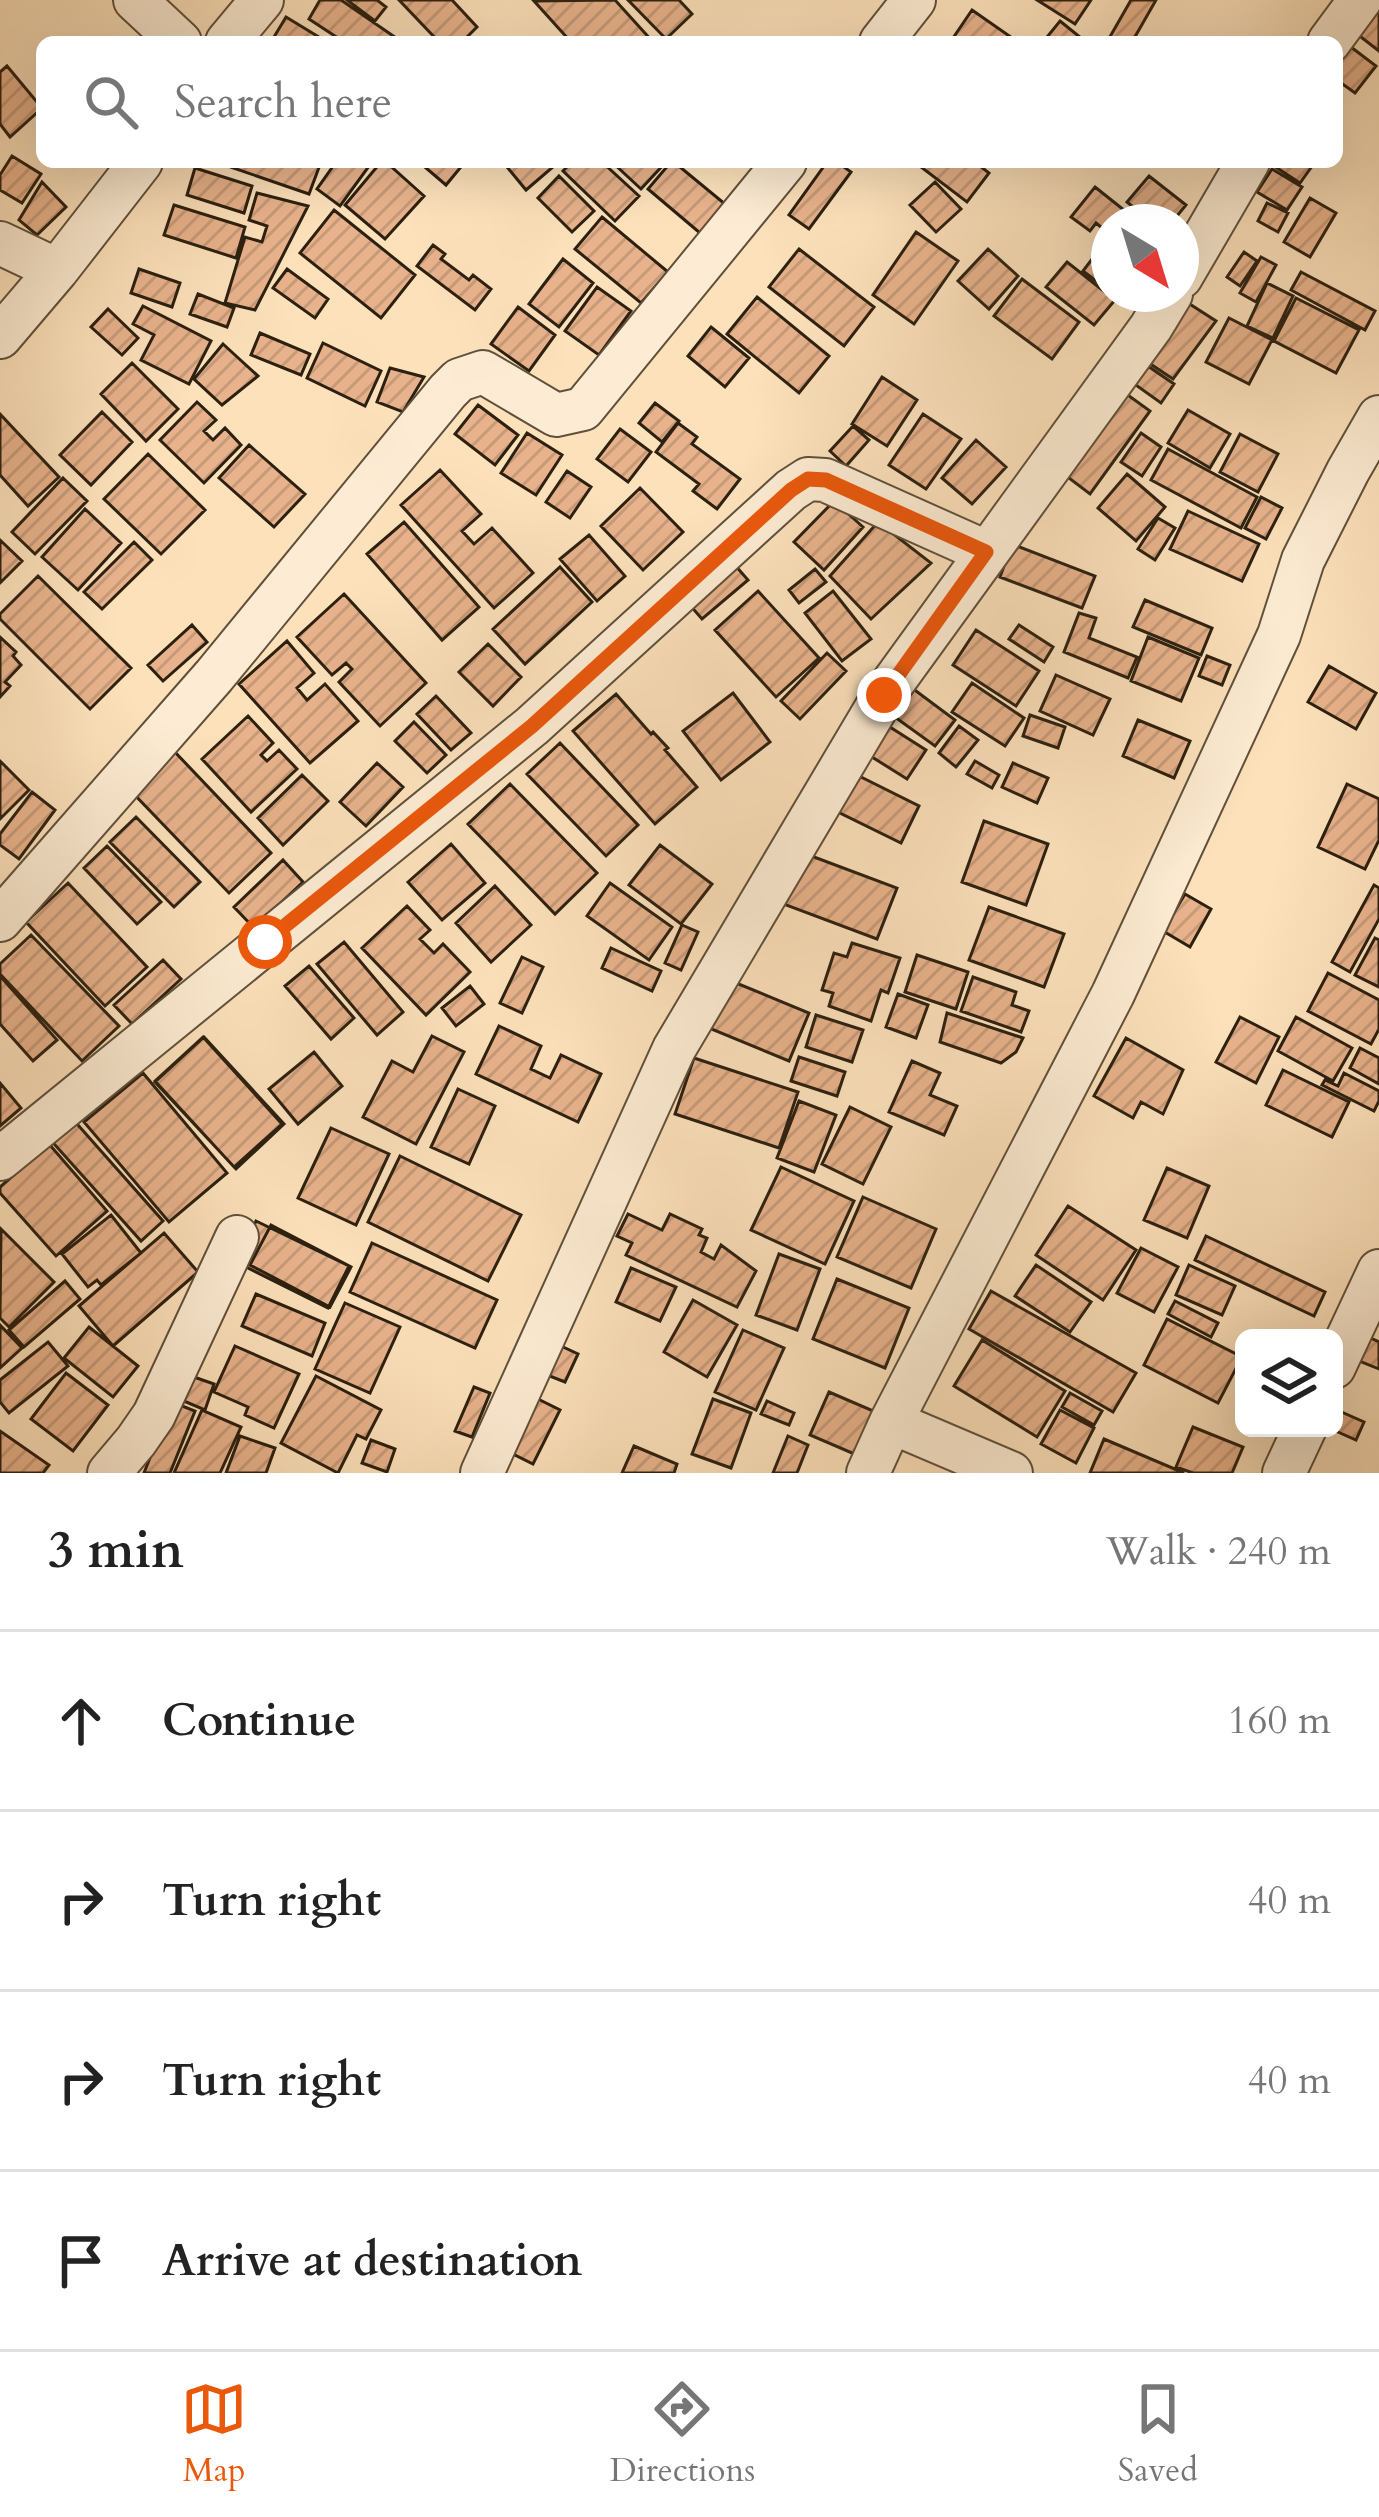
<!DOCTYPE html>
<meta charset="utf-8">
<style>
body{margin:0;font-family:Cardo,serif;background:#f6f6f6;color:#222}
.controls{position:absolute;right:36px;bottom:36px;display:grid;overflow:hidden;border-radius:18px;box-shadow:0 12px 48px #0002}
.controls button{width:108px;height:108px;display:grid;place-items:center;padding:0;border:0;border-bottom:3px solid #e0e0e0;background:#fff;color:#222;font:60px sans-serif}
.compass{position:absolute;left:1091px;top:204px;width:108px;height:108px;border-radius:50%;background:#fff;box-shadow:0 12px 48px #0002;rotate:142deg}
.stop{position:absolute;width:36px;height:36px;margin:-27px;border:9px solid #ea580c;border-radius:50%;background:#fff}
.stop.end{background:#ea580c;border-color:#fff;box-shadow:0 3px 12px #0008}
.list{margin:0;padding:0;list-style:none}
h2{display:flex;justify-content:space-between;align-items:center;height:156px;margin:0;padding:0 48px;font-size:51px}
h2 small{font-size:39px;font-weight:400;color:#767676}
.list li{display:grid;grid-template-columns:78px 1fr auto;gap:36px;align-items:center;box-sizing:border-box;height:180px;padding:0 48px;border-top:3px solid #e0e0e0}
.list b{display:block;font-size:45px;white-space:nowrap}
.list em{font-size:39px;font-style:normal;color:#767676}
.icon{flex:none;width:66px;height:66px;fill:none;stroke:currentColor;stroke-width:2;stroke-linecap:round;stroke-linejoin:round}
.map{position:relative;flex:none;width:1379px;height:1473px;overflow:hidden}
.search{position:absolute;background:#fff;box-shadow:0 12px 48px #0002;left:36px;right:36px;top:36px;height:132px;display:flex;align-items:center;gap:30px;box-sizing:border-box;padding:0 42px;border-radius:18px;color:#767676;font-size:45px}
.sheet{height:876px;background:#fff}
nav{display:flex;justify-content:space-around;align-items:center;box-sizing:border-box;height:168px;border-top:3px solid #e0e0e0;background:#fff;font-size:33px;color:#767676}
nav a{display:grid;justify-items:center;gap:6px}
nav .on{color:#ea580c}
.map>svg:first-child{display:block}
.building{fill:url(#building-hatch);stroke:#2c2010;stroke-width:3}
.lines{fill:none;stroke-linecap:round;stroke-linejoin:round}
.minor-casing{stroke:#60503b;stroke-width:46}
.minor{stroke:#fdecd3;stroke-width:42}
.route{stroke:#ea580c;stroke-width:15}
</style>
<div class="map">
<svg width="1379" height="1473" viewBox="0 0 1379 1473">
<defs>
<pattern id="building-hatch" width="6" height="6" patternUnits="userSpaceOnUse" patternTransform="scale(3)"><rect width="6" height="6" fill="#e8b38c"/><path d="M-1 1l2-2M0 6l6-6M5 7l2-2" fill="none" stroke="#c79a78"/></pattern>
</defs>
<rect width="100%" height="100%" fill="#fce1bb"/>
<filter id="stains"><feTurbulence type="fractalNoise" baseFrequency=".00167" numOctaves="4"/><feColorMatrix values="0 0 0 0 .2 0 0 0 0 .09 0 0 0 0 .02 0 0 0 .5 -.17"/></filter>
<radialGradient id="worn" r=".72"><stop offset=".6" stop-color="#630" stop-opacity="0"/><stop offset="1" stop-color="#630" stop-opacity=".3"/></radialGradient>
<path class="building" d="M320 0H341L402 42H344L309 19Z
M347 0H377L386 7 375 21Z
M399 0H452L477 27 462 42H439Z
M615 0 653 42H571L534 1Z
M628 0H679L692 14 666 39Z
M1037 0H1091L1075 24Z
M1131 0H1156L1132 42H1107Z
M1368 2 1379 11V51L1348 27Z
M972 10 1018 42 951 41Z
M286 17 327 42H271Z
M1060 21 1086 42H1043Z
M1347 44 1376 66 1355 93 1337 80V57Z
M7 66 42 108 10 137 0 124V72Z
M12 156 41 174 22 203 0 190V175Z
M216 162H321L309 194Z
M336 162H372L340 206 317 189Z
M381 162H386L424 196 385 239 345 205Z
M419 162H465L446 185Z
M503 162H551L554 166 526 190Z
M572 162H602L639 196 615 221 563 171Z
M612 162H666L641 189Z
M671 162H674L731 209 700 233 648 189Z
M827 162H837L851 172 809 229 789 215Z
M925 162H975L989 173 967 202 921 167Z
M1272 162H1315L1300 183 1271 164Z
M195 168 252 186 244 213 187 195Z
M1272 169 1302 187 1287 210 1257 192Z
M559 176 594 211 572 232 538 198Z
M1149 176 1186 205 1172 222H1151L1127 202Z
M42 182 66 207 37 235 19 220Z
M935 182 961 209 936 232 910 205Z
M1095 187 1139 222H1109V246L1099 238 1106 231 1096 223 1090 231 1071 217Z
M257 193 308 206 255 310 225 303 245 237 262 242 267 226 249 220Z
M1310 198 1336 213 1310 257 1284 242Z
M1267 203 1288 213 1278 232 1258 221Z
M174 205 245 227 236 258 164 235Z
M334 210 415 275 381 318 300 253Z
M602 217 668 272 641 303 575 249Z
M916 232 958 261 914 324 873 295Z
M433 245 445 254 441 259 469 280 473 275 491 289 475 310 417 266Z
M1102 246 1109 251V291L1083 271Z
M799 249 874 307 844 346 769 287Z
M988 249 1018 276 989 309 958 281Z
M1244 252 1257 261 1240 286 1227 277Z
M1261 257 1276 265 1256 302 1240 293Z
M563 259 593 283 559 327 529 304Z
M1067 262 1115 300 1094 325 1046 287Z
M139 269 180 283 172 307 131 293Z
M287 269 328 299 315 318 273 288Z
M1301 272 1375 311 1365 330 1291 290Z
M1022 279 1079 322 1052 359 994 316Z
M1267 283 1293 296 1273 338 1247 326Z
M597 287 631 311 599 355 565 331Z
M198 294 234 308 227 327 190 314Z
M757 297 829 356 799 393 727 334Z
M1296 298 1359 330 1336 373 1274 341Z
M1185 301 1216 321 1173 379 1146 361Z
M143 306 211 341 189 384 141 360 154 335 133 324Z
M518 307 555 335 529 371 491 344Z
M108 309 138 338 122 355 91 327Z
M1229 318 1272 340 1249 384 1206 362Z
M711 327 749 358 725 387 688 356Z
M260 333 310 354 301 375 251 355Z
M323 343 381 371 365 406 307 378Z
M223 344 258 376 222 405 194 379Z
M1139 360 1174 384 1161 403 1126 378Z
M132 363 178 409 146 441 101 394Z
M390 368 424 377 403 412 377 402Z
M882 377 917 400 887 446 852 424Z
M1125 393 1150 411 1090 494 1065 475Z
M197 402 216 420 204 431 213 440 225 428 241 445 204 483 160 440Z
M655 403 679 421 662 442 639 423Z
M478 405 518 435 495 465 455 434Z
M1188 410 1230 434 1210 468 1168 443Z
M102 412 132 442 91 485 60 455Z
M0 414 59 477 28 506 0 475Z
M923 414 961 439 926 489 889 465Z
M678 423 697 437 692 444 740 479 717 509 693 491 699 484 656 452Z
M853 426 869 440 846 466 830 451Z
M620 429 651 452 628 482 597 459Z
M527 433 562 455 536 495 501 473Z
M1141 433 1161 447 1142 476 1121 462Z
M1240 434 1278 454 1258 492 1220 472Z
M976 440 1006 467 972 504 942 478Z
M249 445 305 494 274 527 219 478Z
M1168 449 1257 497 1241 528 1151 480Z
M148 454 205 510 161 554 104 499Z
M440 470 481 514 462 531 474 544 492 528 533 573 494 608 401 505Z
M567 471 591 487 570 518 546 502Z
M1127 474 1165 507 1136 541 1098 508Z
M63 478 87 501 35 554 12 532Z
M640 488 683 532 643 570 601 526Z
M1261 497 1282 508 1266 539 1245 528Z
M834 501 863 527 824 570 794 542Z
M85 509 121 543 78 590 42 557Z
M1188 511 1259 544 1242 581 1170 549Z
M1158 518 1175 528 1155 560 1138 549Z
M404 522 479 607 442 640 367 554Z
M878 522 931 563 871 619 830 576Z
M589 535 625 576 597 601 560 559Z
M0 540 22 561 0 583Z
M134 542 152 560 102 609 84 592Z
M1012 544 1095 576 1082 608 1000 577Z
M734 564 748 580 702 619 688 603Z
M560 567 592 602 525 664 493 629Z
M815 569 826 582 799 603 789 590Z
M38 576 131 668 90 709 0 619V614Z
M758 591 819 658 776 697 715 630Z
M833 591 871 639 842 661 805 613Z
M344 594 426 683 380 726 339 682 352 669 346 663 332 675 297 637Z
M1145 600 1212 628 1201 655 1133 627Z
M1079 613 1096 618 1089 638 1137 657 1128 678 1064 652Z
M192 625 207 642 163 681 148 665Z
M1019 625 1053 647 1044 662 1009 639Z
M976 630 1039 671 1016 706 953 665Z
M0 637 16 652 13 656 21 665 5 682 10 686 0 697Z
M1148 637 1199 658 1181 701 1131 681Z
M287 641 314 673 297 688 307 700 325 684 358 721 310 763 239 684Z
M488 644 521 677 493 706 459 672Z
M827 653 846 671 800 719 781 701Z
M1207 656 1230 665 1222 685 1199 676Z
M1329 666 1376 693 1356 729 1308 702Z
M1056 675 1110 699 1093 735 1040 711Z
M972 683 1024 718 1005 746 952 712Z
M912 688 955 720 935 746 892 715Z
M733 693 770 742 721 780 683 731Z
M616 694 651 734 653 732 668 748 665 750 697 787 655 824 573 731Z
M436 696 471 733 451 750 417 714Z
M1030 715 1065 727 1058 748 1023 736Z
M248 716 273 743 261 755 267 761 279 750 297 769 251 812 202 759Z
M1138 720 1190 741 1174 778 1123 756Z
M414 722 446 755 427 773 395 741Z
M882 722 926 750 907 779 864 752Z
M959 726 978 740 956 767 939 753Z
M560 743 638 825 606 856 527 774Z
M173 750 271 853 229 893 130 790Z
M0 761 29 790 0 819Z
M975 761 999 775 992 788 967 774Z
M377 763 403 787 366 826 340 802Z
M1013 763 1048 778 1037 803 1002 787Z
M302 775 328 801 283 845 258 818Z
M857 775 919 806 901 843 838 812Z
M510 784 597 873 555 914 468 824Z
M1347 784 1379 799V840L1365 869 1318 847Z
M32 792 55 810 19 859 0 845V834Z
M136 817 200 882 174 907 110 842Z
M984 821 1048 844 1026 905 962 882Z
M451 844 485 883 442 920 408 882Z
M660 845 712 884 681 924 629 885Z
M107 846 161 902 137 924 84 868Z
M798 851 897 888 877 939 778 902Z
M283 860 303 882 254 928 234 907Z
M68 883 147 967 105 1006 26 922Z
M610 883 672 927 649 960 587 916Z
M1374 885 1379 888V919L1350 972 1332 962Z
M495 886 531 925 491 962 456 923Z
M1185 894 1211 909 1190 947 1163 931Z
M407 906 430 930 420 939 434 953 443 944 470 972 426 1015 362 948Z
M989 907 1064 934 1044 987 969 960Z
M682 925 698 932 681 970 665 963Z
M31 935 119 1026 82 1061 0 974V964Z
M1375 938 1379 940V987L1355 975Z
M344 942 403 1012 377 1035 317 964Z
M852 943 900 958 888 993 881 990 871 1021 829 1006 833 993 822 990 834 953 847 957Z
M611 948 661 971 652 991 602 968Z
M917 955 968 972 956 1009 905 992Z
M522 957 543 967 522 1013 500 1003Z
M163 960 181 979 132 1024 114 1005Z
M309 966 354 1018 331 1039 285 986Z
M1328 973 1379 1000V1029L1371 1044 1308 1011Z
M0 976 57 1040 33 1061 0 1024Z
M973 977 1016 992 1012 1005 1029 1011 1021 1032 961 1011Z
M724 978 809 1013 789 1061 704 1026Z
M470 986 484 1004 456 1026 442 1008Z
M898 994 928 1005 916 1038 886 1027Z
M947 1013 1023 1038 1016 1052 1001 1063 940 1042Z
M816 1015 863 1030 852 1062 806 1047Z
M1240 1017 1279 1037 1256 1083 1216 1062Z
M1296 1017 1352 1048 1333 1081 1278 1051Z
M499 1026 541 1046 531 1069 550 1078 561 1055 601 1074 578 1122 476 1074Z
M432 1036 464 1052 416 1144 363 1117 392 1061 413 1072Z
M203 1037 282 1124 234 1167 155 1081Z
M204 1037 284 1124 236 1169 155 1082Z
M1126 1038 1183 1070 1163 1114 1141 1102 1133 1118 1094 1096Z
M1360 1048 1379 1058V1084L1350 1068Z
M314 1052 342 1086 298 1124 269 1089Z
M799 1057 845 1072 837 1096 791 1081Z
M694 1058 798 1092 779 1148 675 1114Z
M912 1061 940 1073 930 1095 957 1106 944 1135 889 1112Z
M1283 1070 1349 1102 1332 1137 1266 1105Z
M143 1073 227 1173 169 1222 84 1122Z
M1344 1073 1379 1091V1101L1374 1111 1322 1085 1325 1080 1338 1086Z
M0 1083 21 1108 0 1126Z
M458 1089 495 1106 469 1164 431 1147Z
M799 1101 836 1115 814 1172 777 1158Z
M850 1107 891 1127 863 1184 822 1164Z
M70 1116 163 1221 141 1241 47 1136Z
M331 1128 389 1154 356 1225 298 1198Z
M49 1144 107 1211 56 1256 0 1193V1187Z
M400 1156 521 1215 488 1281 368 1222Z
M781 1167 854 1201 825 1264 751 1230Z
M1167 1168 1209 1186 1187 1238 1144 1220Z
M863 1197 936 1229 911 1288 837 1257Z
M1068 1206 1136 1250 1103 1300 1036 1255Z
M628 1214 662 1230 670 1214 702 1229 699 1235 707 1238 701 1252 714 1259 721 1245 756 1271 737 1307 626 1255 632 1243 617 1236Z
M111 1215 141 1253 101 1285 97 1280 88 1287 62 1254Z
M256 1221 349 1266 328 1308 236 1262Z
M271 1225 351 1267 330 1307 250 1265Z
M1 1229 54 1282 9 1327 0 1318Z
M164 1233 198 1272 113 1346 79 1306Z
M1206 1236 1325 1292 1314 1316 1195 1260Z
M372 1243 497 1300 475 1348 350 1292Z
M1141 1248 1178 1267 1154 1312 1117 1293Z
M779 1254 820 1269 797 1330 756 1315Z
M1036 1265 1091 1302 1070 1332 1015 1296Z
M1189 1265 1235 1286 1222 1315 1176 1295Z
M631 1268 676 1287 660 1321 616 1302Z
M837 1279 909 1308 885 1368 813 1339Z
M65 1281 80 1299 24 1347 9 1330Z
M991 1291 1136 1373 1113 1412 969 1329Z
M256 1294 325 1323 312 1356 242 1326Z
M693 1300 737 1325 707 1377 664 1352Z
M1175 1301 1218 1323 1211 1337 1168 1314Z
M345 1303 400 1327 370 1393 315 1369Z
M1167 1319 1242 1357 1218 1403 1144 1365Z
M0 1325 22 1348 0 1368Z
M89 1327 138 1366 113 1397 64 1358Z
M743 1330 784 1348 756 1410 715 1392Z
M1364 1335 1379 1342V1369L1354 1359Z
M982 1340 1065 1391 1037 1437 954 1386Z
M48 1342 68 1366 9 1413 0 1402V1380Z
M235 1346 299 1374 274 1428 245 1415 248 1407 214 1392Z
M561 1346 578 1354 565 1382 547 1375Z
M66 1373 108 1405 73 1451 31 1419Z
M191 1376 214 1384 205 1410 179 1399Z
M316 1376 381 1410 366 1439 357 1435 338 1473 281 1443Z
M474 1387 490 1393 472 1437 455 1431Z
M829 1392 878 1413 859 1456 810 1435Z
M1070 1393 1102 1411 1094 1425 1062 1407Z
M536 1398 560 1410 533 1464 509 1452Z
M713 1399 751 1413 731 1468 692 1454Z
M767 1401 794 1413 789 1425 761 1414Z
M172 1402 195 1411 170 1473H144Z
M202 1410 241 1427 220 1473H174Z
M1060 1410 1094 1428 1076 1463 1041 1444Z
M1337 1410 1364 1422 1356 1440 1329 1428H1334Z
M1193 1427 1243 1447 1232 1473H1193L1176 1467Z
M0 1431 49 1465 43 1473H0Z
M240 1436 275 1448 266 1473H226Z
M788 1436 808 1445 797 1473H773Z
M1104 1439 1184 1473H1090Z
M371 1440 395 1449 387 1472 362 1463Z
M634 1446 677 1464 674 1473H622Z"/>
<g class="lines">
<defs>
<path id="minor" d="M135 0 180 42
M227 42 262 0
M881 42 914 0
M1329 42 1360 0
M0 243 57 270
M1181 277 1248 162
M0 337 57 270 141 162
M0 920 214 676 448 391 459 380 483 372 556 415 583 409 785 162
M0 1159 532 726 791 490 808 479 825 480 986 552
M1334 1367 1379 1271
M891 1422 1011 1473
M109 1473 136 1441 154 1415 237 1237
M482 1473 674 1049 884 695 1151 327 1171 294
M868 1473 891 1422 1113 994 1279 635 1303 560 1348 471 1379 417
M1284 1473 1305 1428"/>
</defs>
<use href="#minor" class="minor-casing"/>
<use href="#minor" class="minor"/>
</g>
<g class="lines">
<path class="route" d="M265 942 532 726 791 490 808 479 826 480 986 552 884 695"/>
</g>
<rect width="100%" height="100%" filter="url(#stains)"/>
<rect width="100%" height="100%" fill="url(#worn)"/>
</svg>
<div class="controls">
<button><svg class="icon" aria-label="layers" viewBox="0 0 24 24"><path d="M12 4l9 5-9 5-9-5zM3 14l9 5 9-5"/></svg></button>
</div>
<svg class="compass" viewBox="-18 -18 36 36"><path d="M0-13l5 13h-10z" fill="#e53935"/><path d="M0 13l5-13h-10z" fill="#767676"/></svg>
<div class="stop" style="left:265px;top:942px"></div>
<div class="stop end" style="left:884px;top:695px"></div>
<div class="search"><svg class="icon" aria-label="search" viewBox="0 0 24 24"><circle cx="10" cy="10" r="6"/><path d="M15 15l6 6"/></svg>Search here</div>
</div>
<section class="sheet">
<h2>3 min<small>Walk · 240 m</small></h2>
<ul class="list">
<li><svg class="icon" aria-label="ahead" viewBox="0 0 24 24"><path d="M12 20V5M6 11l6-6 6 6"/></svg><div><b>Continue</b></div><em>160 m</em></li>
<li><svg class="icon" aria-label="right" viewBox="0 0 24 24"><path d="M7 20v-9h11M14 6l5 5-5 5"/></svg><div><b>Turn right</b></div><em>40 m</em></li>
<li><svg class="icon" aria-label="right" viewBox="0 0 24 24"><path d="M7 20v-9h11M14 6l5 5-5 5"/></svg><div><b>Turn right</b></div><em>40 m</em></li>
<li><svg class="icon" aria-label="arrive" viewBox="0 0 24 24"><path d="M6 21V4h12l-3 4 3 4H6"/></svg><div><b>Arrive at destination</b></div></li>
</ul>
</section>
<nav>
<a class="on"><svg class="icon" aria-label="map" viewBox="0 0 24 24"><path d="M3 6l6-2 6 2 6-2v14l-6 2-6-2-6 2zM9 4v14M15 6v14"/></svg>Map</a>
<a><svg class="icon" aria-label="directions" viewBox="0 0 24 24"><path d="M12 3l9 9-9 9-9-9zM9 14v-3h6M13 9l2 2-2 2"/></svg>Directions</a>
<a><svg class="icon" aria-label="saved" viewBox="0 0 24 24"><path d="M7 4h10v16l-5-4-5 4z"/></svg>Saved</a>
</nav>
